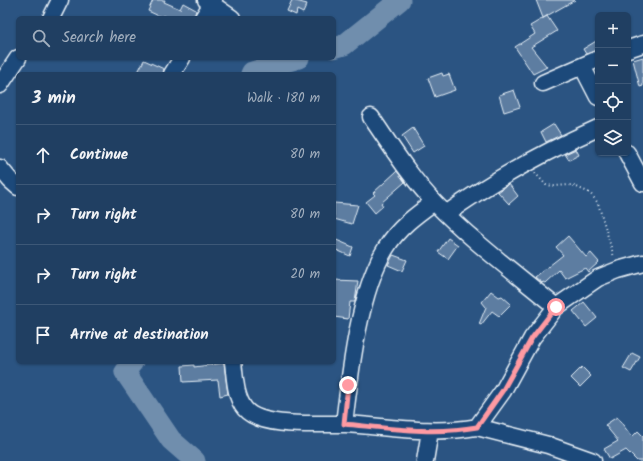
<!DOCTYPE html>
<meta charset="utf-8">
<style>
body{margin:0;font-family:Kalam,sans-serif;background:#2d4a6b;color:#f1f3f6}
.controls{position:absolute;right:12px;top:12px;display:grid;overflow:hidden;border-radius:6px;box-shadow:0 1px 3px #0004}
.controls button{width:36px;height:36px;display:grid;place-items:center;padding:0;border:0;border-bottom:1px solid #3d5877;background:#203f62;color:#f1f3f6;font:20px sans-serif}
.stop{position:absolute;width:12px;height:12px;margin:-9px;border:3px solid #ff9aa2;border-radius:50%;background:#fff}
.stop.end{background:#ff9aa2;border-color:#fff;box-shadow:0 1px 4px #0008}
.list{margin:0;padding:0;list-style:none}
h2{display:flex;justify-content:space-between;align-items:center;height:52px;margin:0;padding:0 16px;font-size:17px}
h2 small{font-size:13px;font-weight:400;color:#a2afbe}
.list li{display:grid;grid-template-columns:26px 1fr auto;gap:12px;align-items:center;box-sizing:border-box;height:60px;padding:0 16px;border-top:1px solid #3d5877}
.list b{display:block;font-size:15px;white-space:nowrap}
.list em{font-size:13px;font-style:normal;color:#a2afbe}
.icon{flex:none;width:22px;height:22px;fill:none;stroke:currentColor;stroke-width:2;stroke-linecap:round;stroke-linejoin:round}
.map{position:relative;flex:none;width:643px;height:461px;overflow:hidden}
.search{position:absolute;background:#203f62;box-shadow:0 1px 3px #0004;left:16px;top:16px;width:320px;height:44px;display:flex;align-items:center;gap:10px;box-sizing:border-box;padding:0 14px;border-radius:6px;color:#a2afbe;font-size:15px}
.panel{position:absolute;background:#203f62;box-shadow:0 1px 3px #0004;left:16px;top:72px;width:320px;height:292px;border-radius:6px}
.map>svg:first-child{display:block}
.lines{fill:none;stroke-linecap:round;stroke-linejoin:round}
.river{stroke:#708ead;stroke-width:21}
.building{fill:#5d7da1;stroke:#e8f1f8}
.minor-casing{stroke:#e8f1f8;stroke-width:19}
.path{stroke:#e8f1f8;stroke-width:2;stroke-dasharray:1 3;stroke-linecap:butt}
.minor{stroke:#1f4a7a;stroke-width:16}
.route{stroke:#ff9aa2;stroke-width:5}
</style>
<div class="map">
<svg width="643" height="461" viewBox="0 0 643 461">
<rect width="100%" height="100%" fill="#2b5482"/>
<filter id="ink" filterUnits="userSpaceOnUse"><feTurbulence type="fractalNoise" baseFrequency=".025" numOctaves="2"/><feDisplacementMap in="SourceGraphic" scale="8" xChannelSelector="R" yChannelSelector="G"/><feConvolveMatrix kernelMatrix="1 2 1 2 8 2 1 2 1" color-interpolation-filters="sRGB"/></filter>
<g filter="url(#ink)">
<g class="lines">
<path class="river" d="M334 48 344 45 400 0
M251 74 252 72 299 58
M133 362 125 372 171 440 195 461"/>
</g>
<path class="building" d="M153 0H165L164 2 180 9 183 3 196 10 194 18H169L163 15 161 17 148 11Z
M292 0 307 4 303 13 297 10 296 15 287 11Z
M536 0H575L543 18Z
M547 16 557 31 531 47 547 67 533 74 515 47 535 34 530 26Z
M598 40V50L586 54 583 49Z
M643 57V86L640 87 633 60Z
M144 60 164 69 163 74H137Z
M442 73 443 76 449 74 455 90 435 97 428 78Z
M514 90 520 107 504 112 499 95Z
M554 124 561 135 546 142 541 132Z
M413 128 424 146 413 153 402 136Z
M576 149 579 155 569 160 565 154Z
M397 171 405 182 381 203 383 206 375 213 366 202 375 195 373 193Z
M509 184 518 196 509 204 498 192Z
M334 203 358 205 352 224 334 219Z
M568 236 586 257 591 253 599 262 588 272 585 268 565 278 559 270 545 283 543 282 542 283 535 277 563 255 556 247Z
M448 238 458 245 448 259 438 252Z
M334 239 353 247 350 256 334 249Z
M393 255 407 260 402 271 388 265Z
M334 280 358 281 355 302H350L348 319 334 317Z
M491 291 499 297 502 296 511 304 499 316 492 311 481 325 479 324 486 307 482 302Z
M584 302 597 318 586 327 573 311Z
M632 353 640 357 631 372 623 368Z
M224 363 228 394 220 396 218 380 183 382 182 366 194 365V367Z
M582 367 591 376 580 387 571 378Z
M617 417 632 437 638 431 643 436V461H637L626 450 610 459 604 449 618 441 605 425Z"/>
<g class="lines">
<defs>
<path id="minor" d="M206 0 232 18
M51 18 60 0
M203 18 214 0
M628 49 643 44
M582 66 598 97
M172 74 182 58
M543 83 598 59
M0 85 18 58
M371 117C391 146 410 177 435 203 472 241 515 273 556 307
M627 153 643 183
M0 168 10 180 18 187
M446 214C493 180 546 151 598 128
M233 362C235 377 235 397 245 409 262 429 322 423 346 424 390 427 433 435 477 427L503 391 532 338 556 307 598 278 618 270 643 263
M344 424C350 373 359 291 386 248 398 228 416 215 434 202
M477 427 548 445 593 461
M425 461 430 431"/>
</defs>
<use href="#minor" class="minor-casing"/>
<path class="path" d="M535 173 546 185 554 186 572 185 590 193 598 203 614 257"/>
<use href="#minor" class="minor"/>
</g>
</g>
<g class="lines" filter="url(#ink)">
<path class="route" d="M348 385 344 424C388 428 433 435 477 427L503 390 532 338 556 307"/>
</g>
</svg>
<div class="controls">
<button>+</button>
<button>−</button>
<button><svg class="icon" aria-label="locate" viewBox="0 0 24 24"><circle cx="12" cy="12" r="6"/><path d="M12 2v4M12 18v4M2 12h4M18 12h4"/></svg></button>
<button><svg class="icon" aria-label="layers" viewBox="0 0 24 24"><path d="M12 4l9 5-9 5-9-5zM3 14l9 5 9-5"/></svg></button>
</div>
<div class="stop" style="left:556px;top:307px"></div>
<div class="stop end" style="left:348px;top:385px"></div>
<div class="search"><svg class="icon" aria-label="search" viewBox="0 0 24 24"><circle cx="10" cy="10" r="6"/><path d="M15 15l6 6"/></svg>Search here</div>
<section class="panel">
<h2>3 min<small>Walk · 180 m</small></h2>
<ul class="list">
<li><svg class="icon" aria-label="ahead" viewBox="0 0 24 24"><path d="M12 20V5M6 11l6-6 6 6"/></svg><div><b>Continue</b></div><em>80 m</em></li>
<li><svg class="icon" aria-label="right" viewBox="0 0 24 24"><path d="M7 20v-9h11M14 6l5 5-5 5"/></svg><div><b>Turn right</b></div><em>80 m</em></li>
<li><svg class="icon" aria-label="right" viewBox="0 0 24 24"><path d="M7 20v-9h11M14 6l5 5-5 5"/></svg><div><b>Turn right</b></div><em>20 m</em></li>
<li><svg class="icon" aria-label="arrive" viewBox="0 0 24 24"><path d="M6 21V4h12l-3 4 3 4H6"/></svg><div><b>Arrive at destination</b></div></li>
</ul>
</section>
</div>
